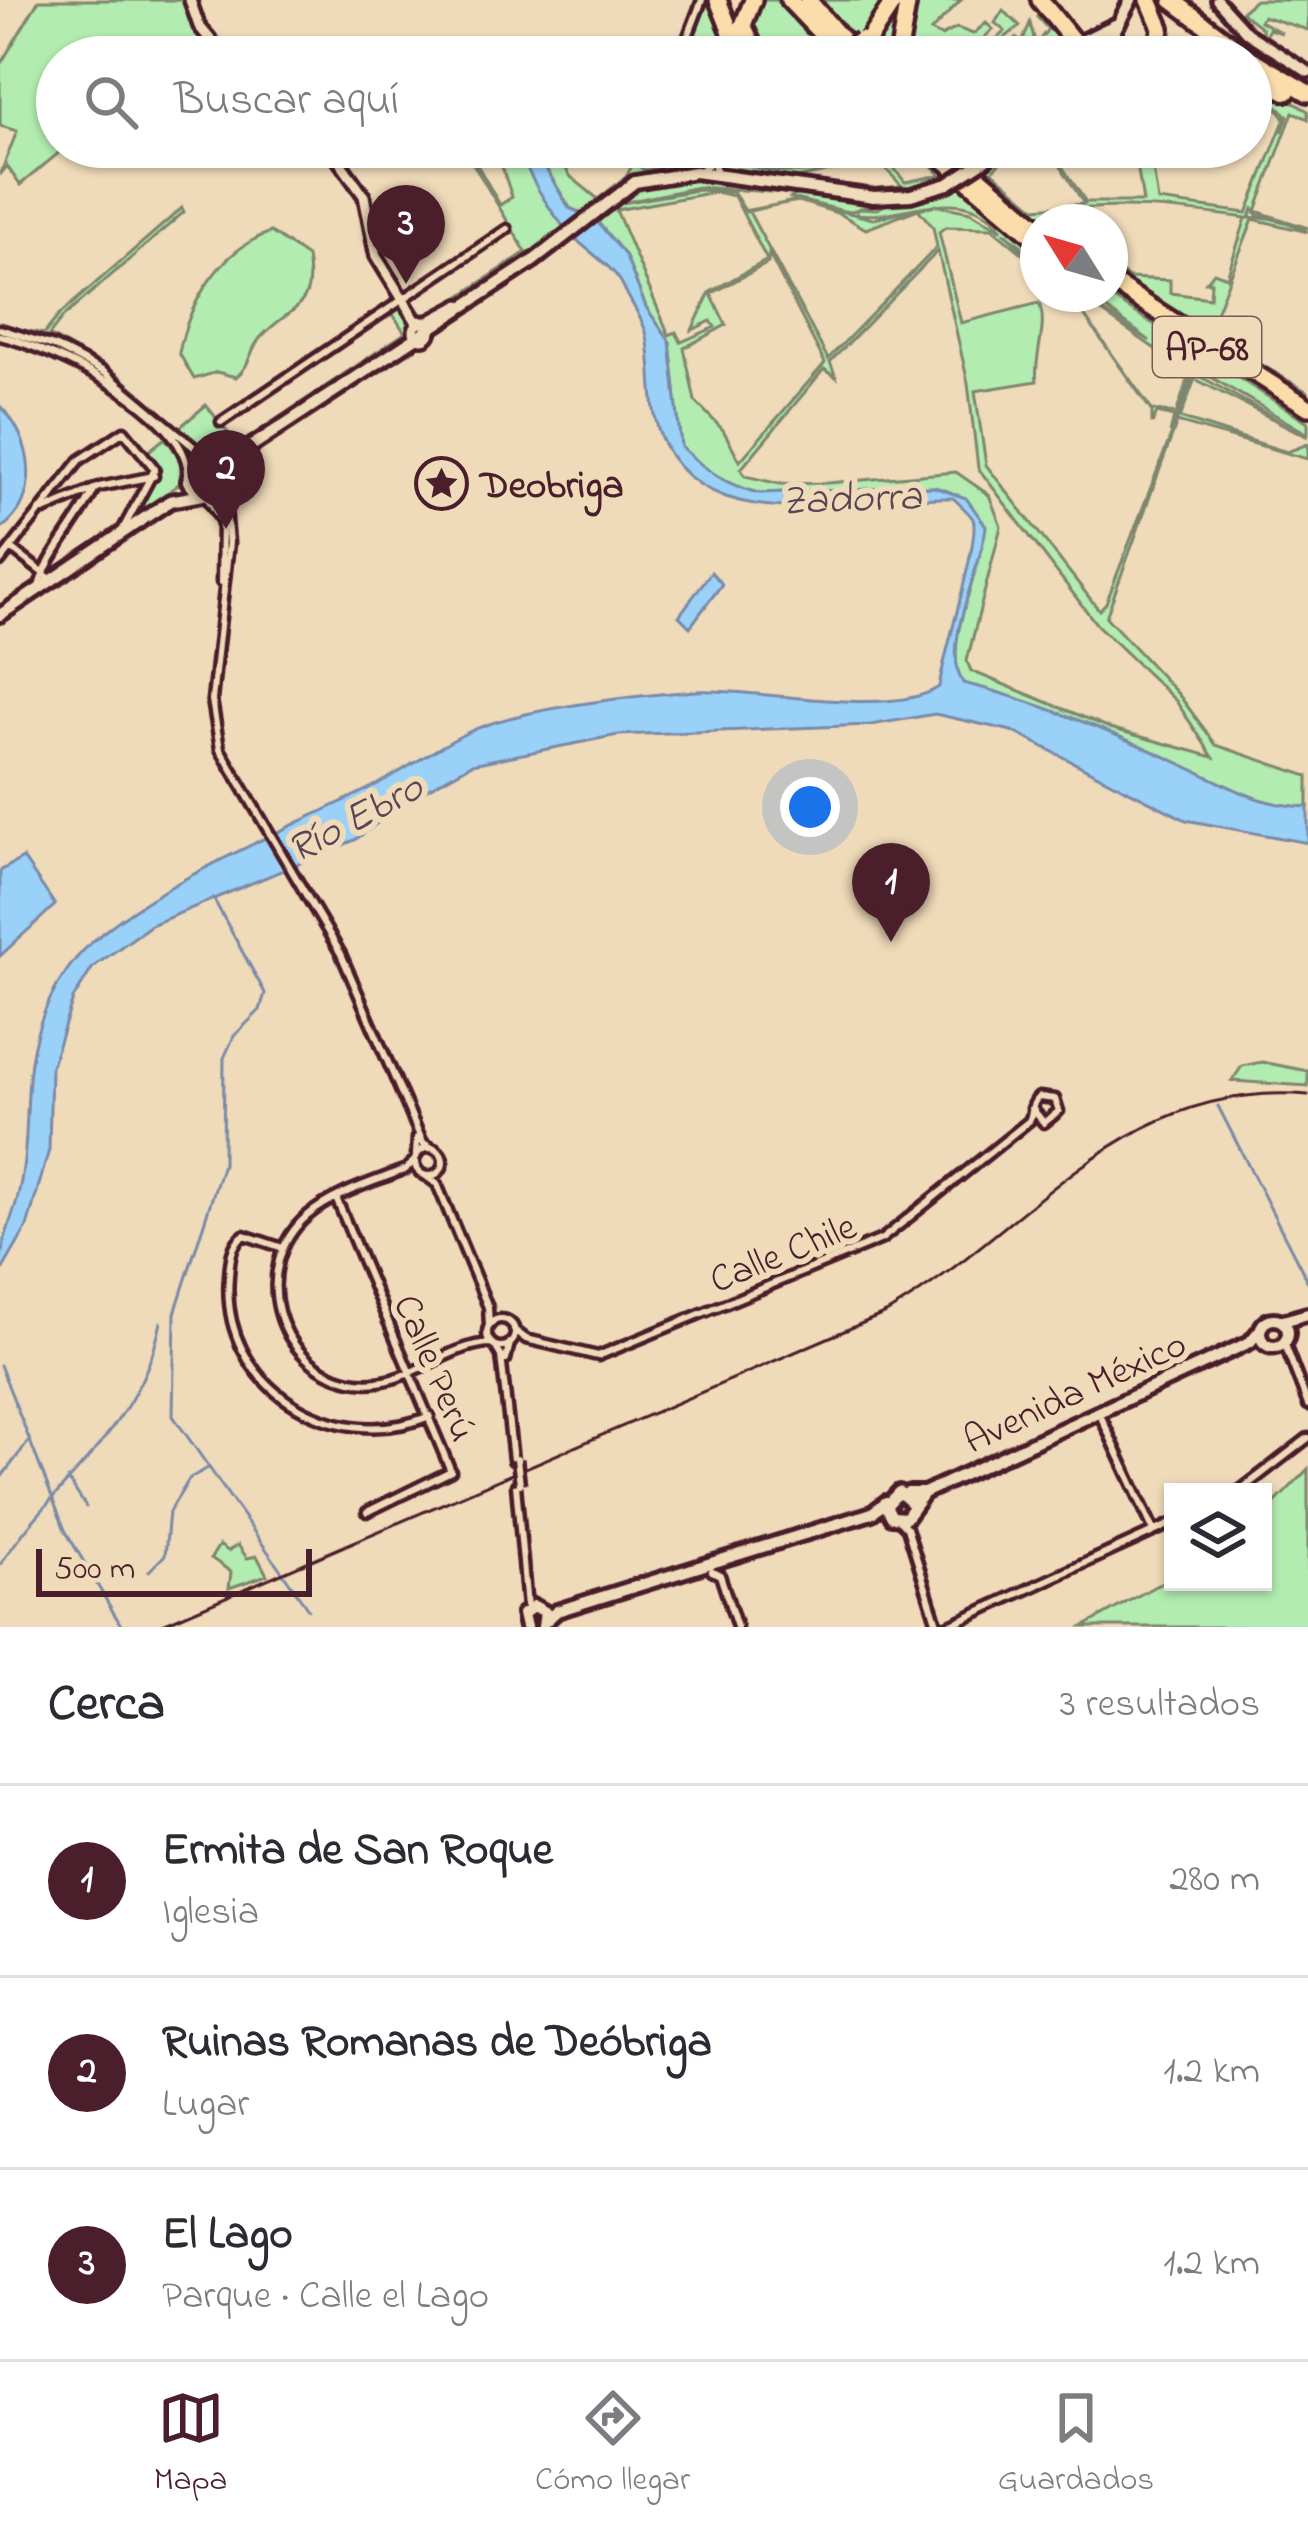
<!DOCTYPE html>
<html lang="es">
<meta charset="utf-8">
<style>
body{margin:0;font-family:"Indie Flower",sans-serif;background:#f2f2f3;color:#2b2b33}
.controls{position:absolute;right:36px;bottom:36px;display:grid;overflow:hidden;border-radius:0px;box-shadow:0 3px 9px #0004}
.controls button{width:108px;height:108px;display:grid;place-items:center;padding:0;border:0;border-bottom:3px solid #e1e1e2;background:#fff;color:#2b2b33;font:60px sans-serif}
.compass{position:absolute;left:1020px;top:204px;width:108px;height:108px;border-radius:50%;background:#fff;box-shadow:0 3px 9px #0004;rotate:307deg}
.scale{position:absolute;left:36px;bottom:30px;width:276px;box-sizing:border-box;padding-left:12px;border:6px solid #4a1f2b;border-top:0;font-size:33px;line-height:42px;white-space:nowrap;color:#4a1f2b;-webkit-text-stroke:9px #efdab9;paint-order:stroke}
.you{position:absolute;left:810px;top:807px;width:42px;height:42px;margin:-30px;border:9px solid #fff;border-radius:50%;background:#1a73e8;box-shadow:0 0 0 18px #1a73e833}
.badge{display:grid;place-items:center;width:78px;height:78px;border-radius:50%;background:#4a1f2b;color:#fff;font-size:39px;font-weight:700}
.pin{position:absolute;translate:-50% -99px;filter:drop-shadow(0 3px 6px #0008)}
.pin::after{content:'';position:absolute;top:63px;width:42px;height:36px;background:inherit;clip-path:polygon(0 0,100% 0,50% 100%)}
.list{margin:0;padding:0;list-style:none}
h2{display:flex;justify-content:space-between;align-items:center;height:156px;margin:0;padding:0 48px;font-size:51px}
h2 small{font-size:39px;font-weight:400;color:#7c7c81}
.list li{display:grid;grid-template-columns:78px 1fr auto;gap:36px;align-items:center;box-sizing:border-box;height:192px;padding:0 48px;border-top:3px solid #e1e1e2}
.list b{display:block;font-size:45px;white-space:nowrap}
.list p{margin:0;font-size:39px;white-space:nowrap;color:#7c7c81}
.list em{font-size:39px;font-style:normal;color:#7c7c81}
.icon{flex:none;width:66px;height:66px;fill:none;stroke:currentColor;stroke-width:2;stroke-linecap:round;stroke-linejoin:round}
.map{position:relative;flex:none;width:1308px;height:1627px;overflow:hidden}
.search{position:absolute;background:#fff;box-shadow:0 3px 9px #0004;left:36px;right:36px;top:36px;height:132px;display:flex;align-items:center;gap:30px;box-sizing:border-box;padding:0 42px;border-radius:66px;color:#7c7c81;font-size:45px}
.sheet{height:732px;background:#fff}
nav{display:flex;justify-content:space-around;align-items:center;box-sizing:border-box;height:168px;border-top:3px solid #e1e1e2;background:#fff;font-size:33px;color:#7c7c81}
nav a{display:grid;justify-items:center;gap:6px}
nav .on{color:#4a1f2b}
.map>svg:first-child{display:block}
.green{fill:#b2ecb0;stroke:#7e866e;stroke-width:3;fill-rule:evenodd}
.water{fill:#9ad1f9;stroke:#7a8aa7;stroke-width:3}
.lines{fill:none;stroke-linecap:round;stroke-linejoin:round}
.stream{stroke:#7a8aa7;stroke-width:3}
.minor-casing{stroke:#4a1f2b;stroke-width:15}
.tertiary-casing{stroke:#4a1f2b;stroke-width:18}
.secondary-casing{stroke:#4a1f2b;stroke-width:20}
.motorway-casing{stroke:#4a1f2b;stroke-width:24}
.minor{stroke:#efdab9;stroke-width:6}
.tertiary{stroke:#efdab9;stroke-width:9}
.secondary{stroke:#efdab9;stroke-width:10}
.motorway{stroke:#faddab;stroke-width:15}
.rail{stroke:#4a1f2b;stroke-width:3}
.minor-bridge-casing{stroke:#4a1f2b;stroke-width:15;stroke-linecap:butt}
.secondary-bridge-casing{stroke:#4a1f2b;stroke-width:20;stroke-linecap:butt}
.motorway-bridge-casing{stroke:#4a1f2b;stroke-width:24;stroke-linecap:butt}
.minor-bridge{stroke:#efdab9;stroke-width:6}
.secondary-bridge{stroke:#efdab9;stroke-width:10}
.motorway-bridge{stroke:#faddab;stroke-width:15}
.labels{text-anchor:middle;stroke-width:12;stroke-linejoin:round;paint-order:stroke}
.shield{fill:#efdab9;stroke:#7c5756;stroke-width:3}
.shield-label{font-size:36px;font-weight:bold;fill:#4a1f2b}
.poi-label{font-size:39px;font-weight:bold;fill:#4a1f2b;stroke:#efdab9;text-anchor:start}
.street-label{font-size:39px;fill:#4a1f2b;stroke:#efdab9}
.water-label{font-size:42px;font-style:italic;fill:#5a4354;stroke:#efdab9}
</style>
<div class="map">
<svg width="1308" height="1627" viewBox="0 0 1308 1627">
<rect width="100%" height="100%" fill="#efdab9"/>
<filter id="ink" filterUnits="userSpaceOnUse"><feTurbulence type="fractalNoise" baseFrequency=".00833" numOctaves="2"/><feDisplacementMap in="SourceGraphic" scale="24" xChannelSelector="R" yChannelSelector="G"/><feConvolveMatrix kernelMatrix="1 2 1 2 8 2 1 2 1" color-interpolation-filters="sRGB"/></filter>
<g filter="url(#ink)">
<path class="green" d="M39 0H188L208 35 229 57H57V147H66L20 185 7 166 0 175 17 131 0 126V65Z
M704 0H716L751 57H683Z
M757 0H784L835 57 764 52 756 47 747 14Z
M813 0H886L859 38 881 28 905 0 896 57H862Z
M911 0H961L931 31 941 36 957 28 973 34 986 23 993 29 984 38 991 44 1005 31 995 23 1003 10 1020 26 997 44 1007 54 1016 38 1022 43 1030 23 1034 38 1027 49 1038 55 1043 50 1041 38 1048 29 1037 17 1043 12 1074 45 1073 57H981L974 50 967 57H901Z
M1255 0H1308V30L1263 16 1260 21 1282 33 1269 29 1266 35 1308 67 1263 41 1262 28 1241 12Z
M1251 77 1308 111V119L1293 112 1256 211 1308 228 1257 215 1253 209 1249 218C1267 215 1293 223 1308 232L1253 219 1208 333 1308 392V403L1110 277V265L1129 278 1170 280V293L1210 298 1211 282H1206L1214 272 1227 277 1246 218C1180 209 1115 201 1049 213L1044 217 1049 222H1038L953 147H1014L992 171 1035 208 1084 204 1049 147 1086 202H1143L1136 158 1151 155 1158 201 1247 213 1285 118 1276 107 1251 101V95C1263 94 1277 105 1285 113L1282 132 1288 116 1260 91 1251 92Z
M463 147H467L500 205 512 197 502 167 512 159 508 147H518L567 231 431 316 526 252Z
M533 147H552L571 177 598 199 626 177 642 147 644 154 648 147 641 168 645 170 685 163 679 147H709L713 160 703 168 638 177 632 190 694 178 877 204 848 212 791 198 798 194 698 187 617 204 697 190 733 192 746 212 797 200 873 219 936 205 970 212 1002 230C963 178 905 221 856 214L859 208 877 209 913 191 862 192 731 171 721 166 715 147H727C753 191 857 166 898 154 849 154 765 195 730 147H860L863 156 923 147 1038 245V259L1004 232 1038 266 992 228 945 227 939 232 961 323 1039 303C1049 327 1033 356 1037 381L975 391 986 465 1099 610 1106 603 1194 376 1198 375 1308 437 1195 379 1180 418 1287 452 1308 444V459L1177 422 1106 617 1179 695 1216 745 1308 776V807C1258 805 1240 791 1196 771 1128 739 1036 701 963 684 927 624 1040 511 934 487L759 493C725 485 706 470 681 447L670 342 646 307 625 255 595 219 570 208ZM922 154 940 175 905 182 889 162ZM878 161 902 186 870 189 797 178ZM715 192 734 196 767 260 710 292 692 330 711 321 715 327 681 342 676 332 669 335 616 210ZM799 201 840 214 866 229 918 209 933 227 937 247 828 359 748 210ZM938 251 968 383 978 468 1097 625 1176 701 1213 757 1110 728 971 671 967 661 1001 526 989 495 956 472 828 483 780 484 745 476 741 469 824 369 836 377 830 362ZM769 254 825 363 740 461 723 430 695 401 684 348 726 325 711 294 768 263Z
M182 208 184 212 63 317 49 335 116 373 179 428 206 405 238 445 405 333 391 311 399 305 411 320 412 331 239 448 222 455 206 452 138 392 90 360 0 325 44 334 59 315Z
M271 232 307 257C316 311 292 304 261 337 249 350 251 366 236 377L217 372 194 379 179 353C189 302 220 250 271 232Z
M1069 294 1152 410 1176 414 1190 373 1076 294 1150 341 1086 294H1106L1308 422V434L1168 352 1192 373 1170 433 1174 417 1157 413 1152 424V412Z
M165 438 181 459 180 483 133 520 157 473 145 454Z
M1262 1062 1308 1071V1086L1232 1081 1242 1066Z
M1308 1469V1627H1083L1173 1576V1582H1263V1515Z
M219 1545 228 1551 238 1545 247 1558 257 1556 267 1575 229 1588 231 1572 211 1558Z"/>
<path class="water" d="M518 147H533L569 208 595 219 625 255 646 307 670 342 681 447C706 470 725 485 759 493L934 487 966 498 986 526C982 569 940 645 963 683 1038 701 1126 738 1196 771 1240 791 1258 805 1308 807V843L1186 820 1012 731 935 714 871 725 618 735 472 764 406 801 355 840 151 925 93 967 73 999 51 1067 49 1150 27 1227 0 1274C0 1246 8 1230 16 1204 39 1117 9 1053 68 969 120 894 294 828 378 784 410 767 440 745 473 730 523 708 640 695 696 691 755 688 892 719 939 687 943 656 981 536 973 519 969 512 958 503 953 498 869 495 714 544 664 444 648 412 654 371 647 336 644 320 630 302 624 288 615 265 579 247 563 226 545 203 528 174 518 147Z
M0 406C33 437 43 501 0 529Z
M711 572 722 584 690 627 679 616Z
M23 858 55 905 0 956V871Z"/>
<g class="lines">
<path class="stream" d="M213 898 265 993 260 1010 234 1036 224 1058 223 1164 175 1313 173 1416 308 1609
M1218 1106 1308 1282
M0 1365 65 1530 122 1627
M0 1479 28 1442
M68 1479 86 1507
M0 1565C59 1476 139 1430 161 1322
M149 1571 165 1555 169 1512 190 1478 208 1468"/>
<defs>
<path id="minor" d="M680 57 702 0
M712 147 716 173
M701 170 716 158
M0 329 54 346 104 372 207 458
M0 336C54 349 184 409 188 473
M221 422 507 229
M224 485 229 543 212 700 220 749 341 954 423 1143 434 1149
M206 496 222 522 221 582
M44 510 99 487 154 476
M12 549 52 580
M0 562 80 460 124 431 155 469 123 529
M39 587C46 556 80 521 94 490
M415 1162a14 14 0 1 1 28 0a14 14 0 1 1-28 0Z
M416 1155 417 1138
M415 1160 406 1169C374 1182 334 1193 307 1216 249 1267 276 1366 351 1381 404 1392 442 1345 491 1343
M426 1176 437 1184 488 1307 489 1326
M336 1198 451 1471 367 1512
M283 1248 244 1235C231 1244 230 1261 229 1276 219 1386 333 1456 430 1416
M487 1333a14 14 0 1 1 28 0a14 14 0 1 1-28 0Z
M514 1330 526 1339 598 1356 882 1239 1029 1121C1034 1112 1030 1104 1039 1097L1055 1099 1059 1111 1044 1123 1032 1108
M1284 1342 1308 1405
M495 1346 501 1356 513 1460
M506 1360 510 1343
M1102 1419 1154 1531
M516 1485 527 1607
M1238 1492 1308 1438
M898 1519 907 1528 938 1627
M712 1571 720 1575 737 1627
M945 1627 1173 1523"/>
<path id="tertiary" d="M190 0 199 26 225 57
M1217 0 1247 33 1308 72
M329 147 364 196 376 256 416 321
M416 321 428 322 460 305
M414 331a8 8 0 1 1 16 0a8 8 0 1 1-16 0Z"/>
<path id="secondary" d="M1077 57 1082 41 1115 25
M1115 57V30L1131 0
M985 160 1000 147
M218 462 241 453 533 261 635 182 695 172 874 197 911 195 948 184
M197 493 188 481 194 463 205 458 220 464
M0 615 170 501 218 492 239 456
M1260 1333a14 14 0 1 1 28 0a14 14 0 1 1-28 0Z
M1283 1321 1308 1314
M907 1493H924L1250 1342 1260 1330
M914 1505 899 1492 886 1506 892 1517 906 1518 924 1493
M547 1620 557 1611 872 1513 886 1502
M526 1627 523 1614 534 1606 545 1612 543 1627"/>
<path id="motorway" d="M718 0 730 30 757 57
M753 0 743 25 754 48
M789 0 835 48
M808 0 857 57
M1040 0 1078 47
M1149 0 1161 28 1157 57
M1172 0 1248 57
M865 45 895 0
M898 57 908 0
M1174 57 1200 51 1222 57
M1251 59 1308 93
M1251 74 1287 92
M929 147 1038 240
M944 147 1038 227
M1110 281 1308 407"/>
</defs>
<use href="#minor" class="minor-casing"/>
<use href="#tertiary" class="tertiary-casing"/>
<use href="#secondary" class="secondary-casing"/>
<use href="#motorway" class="motorway-casing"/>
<use href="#minor" class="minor"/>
<use href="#tertiary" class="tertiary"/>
<use href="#secondary" class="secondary"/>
<use href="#motorway" class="motorway"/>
<path class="rail" d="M156 1627 886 1313C1030 1230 1121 1079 1308 1095"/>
<defs>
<path id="minor-bridge" d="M517 1459 520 1484"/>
<path id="secondary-bridge" d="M948 184 985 160"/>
<path id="motorway-bridge" d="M839 57 861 40"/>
</defs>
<use href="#minor-bridge" class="minor-bridge-casing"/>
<use href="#secondary-bridge" class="secondary-bridge-casing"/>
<use href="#motorway-bridge" class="motorway-bridge-casing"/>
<use href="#minor-bridge" class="minor-bridge"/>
<use href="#secondary-bridge" class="secondary-bridge"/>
<use href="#motorway-bridge" class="motorway-bridge"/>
</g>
</g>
<defs>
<symbol id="sight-ring" viewBox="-11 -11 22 22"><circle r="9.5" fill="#efdab9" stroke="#4a1f2b" stroke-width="1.5"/><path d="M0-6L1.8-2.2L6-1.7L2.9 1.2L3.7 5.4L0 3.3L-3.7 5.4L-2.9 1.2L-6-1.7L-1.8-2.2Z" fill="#4a1f2b"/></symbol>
</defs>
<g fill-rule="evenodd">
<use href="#sight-ring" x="412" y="454" width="59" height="59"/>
</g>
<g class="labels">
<rect class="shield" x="1153" y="317" width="108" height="60" rx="9"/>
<g class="shield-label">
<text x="1207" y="360">AP-68</text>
</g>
<g class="poi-label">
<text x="480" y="497">Deobriga</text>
</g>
<g class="street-label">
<text transform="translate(782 1251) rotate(-22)" y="14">Calle Chile</text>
<text transform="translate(437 1367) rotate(67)" y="14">Calle Perú</text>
<text transform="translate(1074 1390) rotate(-25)" y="14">Avenida México</text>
</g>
<g class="water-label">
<text transform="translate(851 496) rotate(-2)" y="15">Zadorra</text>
<text transform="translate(354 816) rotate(-28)" y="15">Río Ebro</text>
</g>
</g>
</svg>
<div class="controls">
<button><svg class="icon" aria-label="layers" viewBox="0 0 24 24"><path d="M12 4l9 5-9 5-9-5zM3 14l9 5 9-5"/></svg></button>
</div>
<svg class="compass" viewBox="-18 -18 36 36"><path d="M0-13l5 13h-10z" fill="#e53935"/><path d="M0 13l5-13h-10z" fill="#7c7c81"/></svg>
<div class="scale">500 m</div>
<div class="you"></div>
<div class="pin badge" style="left:891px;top:942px">1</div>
<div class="pin badge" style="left:226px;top:529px">2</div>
<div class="pin badge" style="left:406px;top:284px">3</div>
<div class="search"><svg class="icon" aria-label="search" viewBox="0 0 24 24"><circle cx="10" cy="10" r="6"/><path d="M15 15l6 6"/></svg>Buscar aquí</div>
</div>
<section class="sheet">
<h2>Cerca<small>3 resultados</small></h2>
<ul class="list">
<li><span class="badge">1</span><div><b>Ermita de San Roque</b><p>Iglesia</p></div><em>280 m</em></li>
<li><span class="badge">2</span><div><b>Ruinas Romanas de Deóbriga</b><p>Lugar</p></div><em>1.2 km</em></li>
<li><span class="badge">3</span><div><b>El Lago</b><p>Parque · Calle el Lago</p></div><em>1.2 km</em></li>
</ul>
</section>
<nav>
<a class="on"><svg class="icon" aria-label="map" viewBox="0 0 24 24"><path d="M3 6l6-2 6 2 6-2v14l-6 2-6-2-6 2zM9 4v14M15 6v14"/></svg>Mapa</a>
<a><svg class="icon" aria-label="directions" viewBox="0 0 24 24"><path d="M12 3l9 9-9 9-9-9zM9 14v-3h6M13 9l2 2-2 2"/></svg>Cómo llegar</a>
<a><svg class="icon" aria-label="saved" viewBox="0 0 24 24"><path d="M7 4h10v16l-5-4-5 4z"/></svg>Guardados</a>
</nav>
